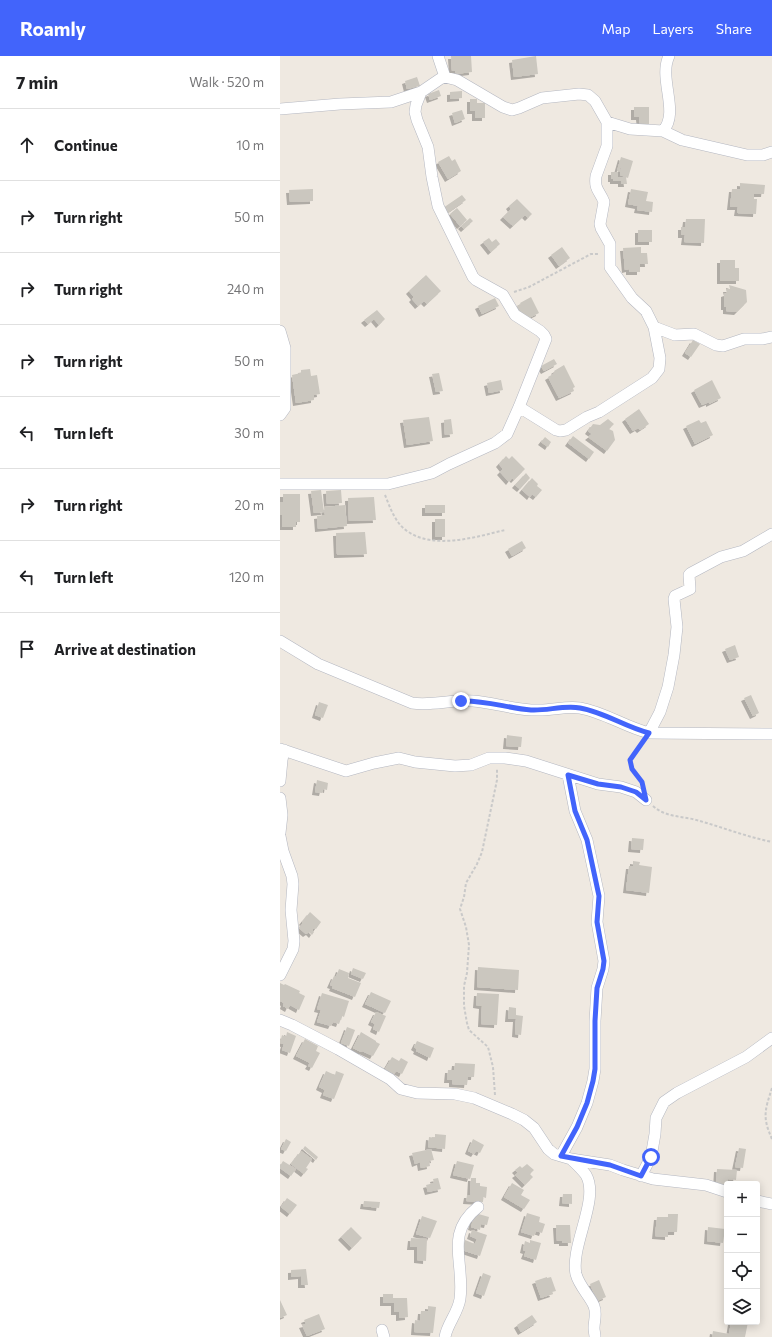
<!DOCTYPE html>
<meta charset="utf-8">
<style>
body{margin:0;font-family:Commissioner,sans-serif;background:#f2f2f2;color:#202124}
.controls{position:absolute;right:12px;bottom:12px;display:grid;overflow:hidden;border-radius:4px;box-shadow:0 2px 10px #0003}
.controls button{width:36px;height:36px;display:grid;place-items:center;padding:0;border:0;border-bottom:1px solid #e0e0e0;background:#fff;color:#202124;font:20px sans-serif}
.stop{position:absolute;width:12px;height:12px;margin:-9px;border:3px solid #4264fb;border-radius:50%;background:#fff}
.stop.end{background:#4264fb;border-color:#fff;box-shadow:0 1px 4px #0008}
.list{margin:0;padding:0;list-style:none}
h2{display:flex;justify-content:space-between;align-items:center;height:52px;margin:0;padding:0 16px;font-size:17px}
h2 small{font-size:13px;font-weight:400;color:#757577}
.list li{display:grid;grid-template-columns:26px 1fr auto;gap:12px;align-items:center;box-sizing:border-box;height:72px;padding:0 16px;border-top:1px solid #e0e0e0}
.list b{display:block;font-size:15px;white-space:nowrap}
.list em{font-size:13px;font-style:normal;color:#757577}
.icon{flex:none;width:22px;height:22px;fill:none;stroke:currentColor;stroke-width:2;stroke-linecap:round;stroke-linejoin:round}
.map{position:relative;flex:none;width:492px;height:1281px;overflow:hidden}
header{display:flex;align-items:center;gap:24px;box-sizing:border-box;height:56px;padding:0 20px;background:#4264fb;color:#fff}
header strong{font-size:19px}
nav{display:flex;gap:22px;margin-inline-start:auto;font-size:14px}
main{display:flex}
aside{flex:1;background:#fff}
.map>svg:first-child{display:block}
.building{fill:#cbc7bf;filter:url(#shadow)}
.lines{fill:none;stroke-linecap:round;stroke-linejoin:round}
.minor-casing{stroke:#b4b7c1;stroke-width:12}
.path{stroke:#c9c9c9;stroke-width:2;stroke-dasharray:3 2;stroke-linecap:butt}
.minor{stroke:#fff;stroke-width:11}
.route{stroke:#4264fb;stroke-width:5}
</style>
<header>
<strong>Roamly</strong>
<nav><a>Map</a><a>Layers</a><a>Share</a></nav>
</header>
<main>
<aside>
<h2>7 min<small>Walk · 520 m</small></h2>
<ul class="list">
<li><svg class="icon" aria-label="ahead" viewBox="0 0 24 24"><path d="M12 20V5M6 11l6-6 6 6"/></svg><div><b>Continue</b></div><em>10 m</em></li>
<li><svg class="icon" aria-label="right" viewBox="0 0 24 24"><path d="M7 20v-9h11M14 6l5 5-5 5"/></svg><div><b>Turn right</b></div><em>50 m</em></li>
<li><svg class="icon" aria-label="right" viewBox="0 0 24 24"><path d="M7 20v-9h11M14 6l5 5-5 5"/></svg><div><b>Turn right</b></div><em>240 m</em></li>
<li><svg class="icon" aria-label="right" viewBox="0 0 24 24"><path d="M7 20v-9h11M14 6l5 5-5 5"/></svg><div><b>Turn right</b></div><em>50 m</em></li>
<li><svg class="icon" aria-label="left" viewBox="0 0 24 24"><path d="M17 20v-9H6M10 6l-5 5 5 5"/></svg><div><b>Turn left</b></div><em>30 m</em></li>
<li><svg class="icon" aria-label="right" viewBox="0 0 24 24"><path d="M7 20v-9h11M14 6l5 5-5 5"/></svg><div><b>Turn right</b></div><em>20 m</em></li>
<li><svg class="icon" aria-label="left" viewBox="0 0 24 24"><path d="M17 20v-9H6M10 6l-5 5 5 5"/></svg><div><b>Turn left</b></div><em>120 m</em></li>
<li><svg class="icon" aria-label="arrive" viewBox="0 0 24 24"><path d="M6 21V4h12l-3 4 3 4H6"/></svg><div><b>Arrive at destination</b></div></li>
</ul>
</aside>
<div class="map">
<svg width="492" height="1281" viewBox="0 0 492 1281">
<defs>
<filter id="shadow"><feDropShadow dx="-3" dy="3" stdDeviation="0" flood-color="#0004"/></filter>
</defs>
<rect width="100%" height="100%" fill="#efe9e1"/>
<path class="building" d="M171 0H191L192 16 175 18V15H172Z
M256 0 258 18 234 21 232 4Z
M137 21 140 30 127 33 125 25Z
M159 34 161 40 150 44 148 38Z
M182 35V42L170 43V36Z
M190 43H197V47H205V62H195V55H190Z
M354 51H369V68L360 69 359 61H354Z
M182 54 185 63 175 67 172 57Z
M169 100 172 105 175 103 181 115 168 123 158 106Z
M341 101 353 105 348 122 340 119 341 112H340L339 116 337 115Z
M331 116H338V121H346L347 128H341V125H333V123H331Z
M460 127 485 129 484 138H474V143H477L476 158 457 157 458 151H450L452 133H460Z
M33 133V145L10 146 9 134Z
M351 133 368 136 366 145 373 146 372 156 357 154 358 150 348 148Z
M182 139 186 144 167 157 163 152Z
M237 143 252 158 248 162 245 159 233 170 223 161 231 153 229 150Z
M177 152 187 164 180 170 170 158Z
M190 162 193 165 184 173 181 170Z
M406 163H425L424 187 404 186 405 179H401V171H405Z
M358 174H372V186H358Z
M209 182 212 186 216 183 220 188 211 196 203 186Z
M282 191 290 202 279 210 271 199Z
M361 191V197H367L368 208H360V216H349V213L345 214 343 192Z
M440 204H455V212H459V225H440Z
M146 219 161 235 147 248 144 245 138 250 132 243 134 241 129 235Z
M449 229 466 234 467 246 457 256 446 255V251H444V238L447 237 446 233H450Z
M251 241 259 257 247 263 244 257 240 259 236 251 241 249 240 247Z
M215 242 219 250 202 258 198 250Z
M97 254 105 263 99 269 94 263 88 268 84 264Z
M413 284 420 288 411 301 405 297Z
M274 303 277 308 264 315 261 310Z
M284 309 295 331 293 332 294 335 279 342 268 321 275 317 274 315Z
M30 313 31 320 37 319 40 338 34 339V344L16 347 12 319 21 317V314Z
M159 317 163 335 156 336 152 318Z
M221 324 223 334 209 337 207 327Z
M432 324 441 342 429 348V346L422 349 414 334Z
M359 353 369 368 360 374 358 372 353 375 345 363Z
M149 361 153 385 127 389 123 364Z
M171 363 173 378 165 379 164 364Z
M328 363 334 368 329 373 333 375 335 384 327 395 308 381 312 378 308 375 313 368 320 369Z
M419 364 421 367 426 365 433 379 415 388 406 370Z
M293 380 314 396 309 403 288 387Z
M265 381 271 386 268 391 261 386Z
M226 400 229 403 232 400 245 413 234 424 232 422 229 426 220 416 223 413 219 408Z
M246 417 250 422 240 433 235 429Z
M252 422 258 428 257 430 262 434 256 441 252 438 250 441 242 434Z
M41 434 44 456 34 457 31 435Z
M61 434 62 447 47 448 46 435Z
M3 438H20V466H16V471H2V459H0V446H3Z
M94 441 96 464 69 465 68 442Z
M65 449 67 470 38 473 37 460 45 459 44 451Z
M145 449H165V457H145Z
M155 463H165V481H155Z
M85 476 87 498 57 499 56 477Z
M242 485 246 492 232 500 228 493Z
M455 589 459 601 450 604 445 593Z
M471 639 479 657 473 660 464 642Z
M39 646 48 649 43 662 35 659Z
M227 679 242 681 241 691 226 690Z
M37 724 48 727 47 734 43 733 42 737 35 736Z
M352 782 364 783 363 794 351 793Z
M353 805 360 806 359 809 372 811 369 837 346 834 349 810H353Z
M30 856 41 866 36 873 34 872 32 874 34 876 32 879 29 876 26 878 19 872 23 867 22 866Z
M198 911 239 914 238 934 197 931Z
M73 912 86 917 83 923 71 918Z
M59 913 69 917 68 922 81 927 75 941 52 932 53 930 50 929 54 920 56 921Z
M0 927 4 929 5 928 20 935 19 937 25 940 19 954 10 949 8 953 3 950 4 947 0 945Z
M91 936 111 945 105 957 85 948Z
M42 937 69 945 64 961 62 960 59 968 53 966 51 970 37 966 41 954 37 953Z
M197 937 219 938 217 969 201 968 202 950 196 949Z
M229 951 236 952V959L243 960 241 979 235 978 236 963H228Z
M96 956 106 960 99 976 93 973 95 968 91 966Z
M67 971 75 974 69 990 61 987Z
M7 976 16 980 10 997 2 994 4 988 0 987 2 979 6 981Z
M81 976 96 985V986L100 988 93 1000 82 995 81 996 73 992Z
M25 983 38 990 36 995 40 997 32 1012 28 1010 30 1007 16 1000Z
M137 985 154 992 150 1002 136 995 137 993 134 991Z
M112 1001 119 1005 121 1002 128 1006 122 1018 116 1015 114 1018 105 1013Z
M175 1007 195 1008 194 1021H188L187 1029 172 1028V1024H167L168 1014H174Z
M46 1015 55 1019 56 1015 64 1018 54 1043 43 1039 45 1034 39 1031Z
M155 1078 166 1079 165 1093 148 1091 149 1081 155 1082Z
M6 1083 11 1086 6 1095 1 1093Z
M193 1083 204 1089 200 1097 196 1095 194 1098 188 1095Z
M25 1090 38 1101 36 1104 23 1093Z
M459 1092 466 1093 463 1112 455 1111Z
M151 1093 154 1104 149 1105 150 1110 141 1112 140 1106 135 1108 132 1097Z
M21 1095 32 1103 26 1112 28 1113 24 1118 11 1108Z
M3 1105 16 1113 11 1120 0 1112V1110Z
M177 1105 194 1109 190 1123 173 1119Z
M247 1108 254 1114 250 1118 253 1121 245 1129 235 1119 238 1117 235 1114 240 1110 242 1112Z
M437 1113 457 1114 456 1124 448 1123 447 1130 436 1129Z
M158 1122 161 1133 148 1136 146 1129 154 1127 153 1123Z
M191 1122H196V1127H200V1130L207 1131 206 1142 203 1141V1146L186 1145 187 1139H190Z
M232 1127 244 1134 241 1139 250 1144 244 1153 224 1141Z
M283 1138H292V1148L282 1147Z
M7 1142 17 1149 10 1158 1 1151Z
M84 1145 100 1146 99 1152 83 1150Z
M195 1157 209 1161 207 1169 201 1168 200 1174 191 1171Z
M247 1157 260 1161 259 1166 265 1168 262 1177 256 1175 254 1180 241 1176Z
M388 1158H398L397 1176H388V1181L375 1180 377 1161H388Z
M142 1160 157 1165 150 1182 136 1178Z
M276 1169H290L291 1187H282V1185H277Z
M71 1171 82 1182 72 1192 61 1181Z
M428 1171 445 1173 443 1187 427 1185Z
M192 1174 207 1179 200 1200 182 1194 185 1184 195 1188 197 1183 190 1180Z
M131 1182 147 1183 146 1205 137 1204V1191H130Z
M250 1184 261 1187 256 1204 244 1200 246 1195 243 1194 245 1185 250 1187Z
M26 1213 28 1229H21V1220L11 1221V1214Z
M203 1217 211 1220 204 1240 196 1237Z
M267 1221V1222L271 1221 276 1235 272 1236 273 1238 261 1242 255 1225Z
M319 1224 326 1241 317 1245 310 1228Z
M103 1238H113V1242H127L128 1261 119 1262V1256H114V1247H103Z
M0 1244 7 1259 0 1262Z
M148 1250 156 1251 153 1277 134 1276 135 1264 140 1265 141 1255H148Z
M39 1258 45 1273 27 1280 22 1269 26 1268 24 1264Z
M252 1259 257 1266 241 1276 237 1269Z
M451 1266H468L465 1281H432L433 1275 449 1278Z"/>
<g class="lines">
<defs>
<path id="minor" d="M158 0 165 21
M0 53 60 48 111 46 141 36 160 23 165 21 177 24 223 51 232 54 239 52 262 42 299 38 308 39 315 45 327 66 350 73 383 75C400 56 378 23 389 0
M383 75 402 84 467 99H483L492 96
M374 271 395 279 414 278 436 289 443 290 464 283H482L492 281
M0 275 5 292V352L0 359
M239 351 276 374 280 375 286 374 307 361 319 356 372 322 379 313 380 302 374 271 366 255 352 242 330 211V188L321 172 320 168 324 146C320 135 314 134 316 120L327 90V66
M0 428H108L152 417 169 408 215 387 227 378 239 351 266 283 264 279 260 275 235 259 223 239 196 224 193 221 158 150 152 121 148 91 137 64 135 56 136 49 141 36
M0 585 38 608 132 647C153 650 173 643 193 645 216 647 238 655 260 654 273 654 287 650 300 652 324 656 345 671 369 677L492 678
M369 677 380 656 388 631 394 599 397 571 394 543 395 540 410 533 409 519 411 517 441 501 463 495 492 478
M0 693 66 715 94 707 119 702 135 706 175 710 191 709 209 702H225L246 705 318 728 341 731 356 736 366 744
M0 725 2 704 4 694
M0 742 2 759 0 777
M0 780 3 795 12 820 13 828 11 854 14 885 13 893 0 919
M0 964 12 969 58 993 110 1023 121 1033 137 1037 175 1038 194 1042 232 1058 244 1064 254 1072 268 1093 274 1098 291 1103 330 1109 343 1114 373 1123 426 1129 447 1136
M281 1100 297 1071 307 1047 313 1025 315 1013V965L317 932 323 913 324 905 317 866 319 840 307 784 295 755 288 719
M291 1103C296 1108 302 1113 306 1119 320 1143 290 1190 296 1218 299 1230 310 1240 314 1250 317 1258 314 1265 314 1272 314 1275 315 1278 315 1281
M361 1120 371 1101 375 1078 376 1062 384 1046 397 1037 466 1001 492 982
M477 1145 492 1148
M102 1274 104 1281
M165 1281C167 1268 178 1257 180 1243 185 1206 164 1178 198 1151"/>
</defs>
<use href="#minor" class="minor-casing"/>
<path class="path" d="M234 236 249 231 311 198H319
M105 439C110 451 115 467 127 475 154 494 196 481 225 474
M363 686C355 696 346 705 355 717 357 721 361 724 363 728
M373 750C386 762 405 760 420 765 444 772 468 781 492 786
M492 1032C485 1054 482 1061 492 1083
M215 1039 213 1011 208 991 189 974 187 967 184 950V930L187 917 189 889 186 871 180 853 184 841 186 827 197 808 202 796 217 724V712"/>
<use href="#minor" class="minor"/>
</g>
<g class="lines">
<path class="route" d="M181 645C205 644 227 652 251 654 267 655 284 649 300 652 324 656 345 671 369 677L350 704 352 713 362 726 366 744 356 736 341 731 318 728 288 719 295 755 307 784 319 840 317 866 324 905 323 913 317 932 315 965V1013L313 1025 307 1047 297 1071 281 1100 330 1109 361 1120 371 1101"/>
</g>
</svg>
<div class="controls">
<button>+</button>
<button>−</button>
<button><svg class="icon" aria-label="locate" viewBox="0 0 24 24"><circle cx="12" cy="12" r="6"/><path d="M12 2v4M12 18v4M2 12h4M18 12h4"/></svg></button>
<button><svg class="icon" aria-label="layers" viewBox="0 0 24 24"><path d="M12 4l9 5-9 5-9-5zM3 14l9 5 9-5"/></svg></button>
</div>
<div class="stop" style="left:371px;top:1101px"></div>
<div class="stop end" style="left:181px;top:645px"></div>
</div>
</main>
